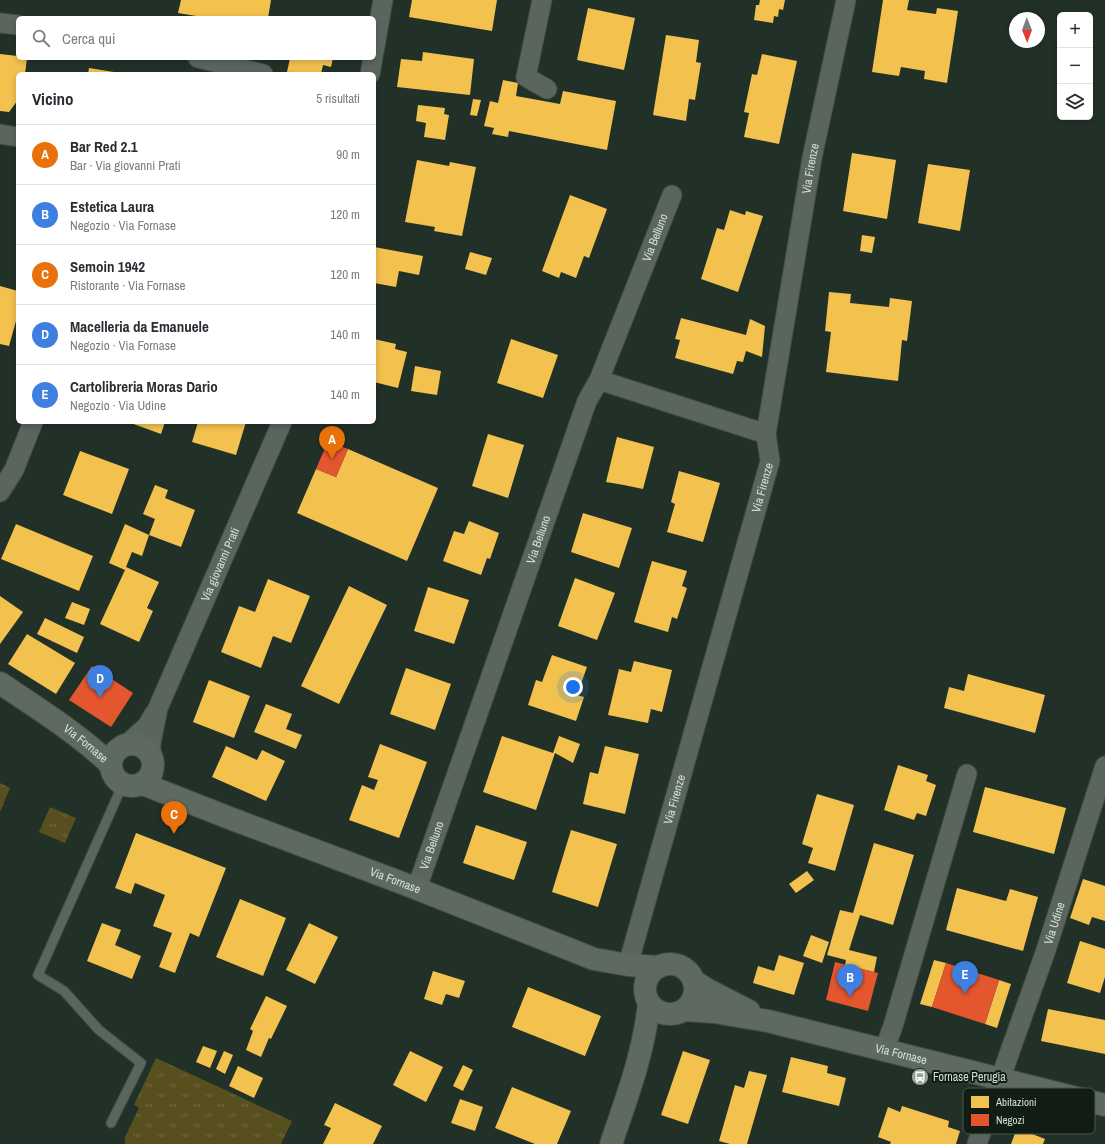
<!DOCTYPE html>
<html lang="it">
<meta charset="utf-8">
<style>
body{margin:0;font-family:"Archivo Narrow",sans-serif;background:#f2f2f3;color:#2b2b33}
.controls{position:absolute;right:12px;top:12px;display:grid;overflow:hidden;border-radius:6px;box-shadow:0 2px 6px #0003}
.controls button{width:36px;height:36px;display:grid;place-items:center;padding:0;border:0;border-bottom:1px solid #e1e1e2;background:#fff;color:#2b2b33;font:20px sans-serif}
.compass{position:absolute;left:1009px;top:12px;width:36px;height:36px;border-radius:50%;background:#fff;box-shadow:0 2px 6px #0003;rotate:179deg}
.you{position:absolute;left:573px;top:687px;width:14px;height:14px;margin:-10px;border:3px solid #fff;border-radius:50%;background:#1a73e8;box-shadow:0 0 0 6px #1a73e833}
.badge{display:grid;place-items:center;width:26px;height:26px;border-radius:50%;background:#7c3aed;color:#fff;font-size:13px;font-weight:700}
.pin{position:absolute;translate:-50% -33px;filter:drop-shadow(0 1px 2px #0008)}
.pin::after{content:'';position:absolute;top:21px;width:14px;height:12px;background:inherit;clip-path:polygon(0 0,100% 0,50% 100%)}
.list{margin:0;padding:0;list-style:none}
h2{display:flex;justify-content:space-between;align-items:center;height:52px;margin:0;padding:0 16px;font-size:17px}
h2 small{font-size:13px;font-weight:400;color:#7c7c81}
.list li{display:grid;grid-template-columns:26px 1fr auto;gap:12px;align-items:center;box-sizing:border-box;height:60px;padding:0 16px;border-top:1px solid #e1e1e2}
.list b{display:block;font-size:15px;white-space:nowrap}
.list p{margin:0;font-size:13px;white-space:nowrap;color:#7c7c81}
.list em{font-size:13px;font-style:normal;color:#7c7c81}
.icon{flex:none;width:22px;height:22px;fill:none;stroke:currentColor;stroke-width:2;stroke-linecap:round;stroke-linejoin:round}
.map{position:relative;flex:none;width:1105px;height:1144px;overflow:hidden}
.search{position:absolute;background:#fff;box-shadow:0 2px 6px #0003;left:16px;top:16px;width:360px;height:44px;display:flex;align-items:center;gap:10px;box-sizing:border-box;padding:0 14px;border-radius:6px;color:#7c7c81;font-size:15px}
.panel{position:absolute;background:#fff;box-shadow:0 2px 6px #0003;left:16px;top:72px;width:360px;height:352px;border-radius:6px}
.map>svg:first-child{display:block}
.grass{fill:url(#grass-tufts)}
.homes{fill:#f2c14e}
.shops{fill:#e4572e}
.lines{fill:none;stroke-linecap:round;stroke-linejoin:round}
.lane-casing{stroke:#3f4c44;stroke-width:11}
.street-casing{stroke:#3f4c44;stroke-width:21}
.secondary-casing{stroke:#3f4c44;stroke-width:24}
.lane{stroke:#5a655e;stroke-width:9}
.street{stroke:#5a655e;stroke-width:19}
.secondary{stroke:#5e6a60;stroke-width:22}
.labels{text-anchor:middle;stroke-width:4;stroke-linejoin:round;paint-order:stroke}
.street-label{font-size:12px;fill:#d0e0d5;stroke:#101c14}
.poi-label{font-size:12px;fill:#d0e0d5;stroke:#101c14;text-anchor:start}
.key{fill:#101c14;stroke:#4a574e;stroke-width:1}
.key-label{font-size:11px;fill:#d0e0d5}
</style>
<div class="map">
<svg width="1105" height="1144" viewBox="0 0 1105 1144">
<defs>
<pattern id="grass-tufts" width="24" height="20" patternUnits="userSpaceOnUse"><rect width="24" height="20" fill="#574f1e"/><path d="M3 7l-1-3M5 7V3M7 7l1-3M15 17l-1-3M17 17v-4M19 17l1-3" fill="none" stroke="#6e683e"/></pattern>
</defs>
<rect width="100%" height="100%" fill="#223128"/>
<path class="grass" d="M0 783 10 788 0 812Z
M50 807 76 818 65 843 39 832Z
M156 1058 292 1121 281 1144H125V1137L139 1108 134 1105Z"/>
<path class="homes" d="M181 0H271L268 18H208L178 13Z
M412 0H497L492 31 409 17Z
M760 0H785L783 10 779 9 778 17 774 16 773 23 754 20 756 5H759Z
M883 0H909L907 10 936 14 937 8 958 11 947 83 924 79 925 71 901 67 899 76 872 72Z
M588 8 635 18 624 70 577 60Z
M666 35 699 40 696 62 701 63 695 100 689 99 686 121 653 115Z
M423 52 474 59 470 95 397 87 401 59 422 61Z
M0 54 18 56V58H27L25 74H18V100L9 112 0 111Z
M762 54 797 61 779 144 744 137 749 113 744 112 752 74 757 75Z
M290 58H333L331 67 323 65 321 74H295L287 72Z
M89 68 120 73V74H88Z
M503 80 518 83 516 96 560 104 563 91 616 101 607 150 509 131 508 137 492 134 494 128 484 126 490 101 498 103Z
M473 99 481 100 477 116 470 115Z
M418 105 445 108 444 114 449 115 445 140 424 137 426 123 416 121Z
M852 153 896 160 887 219 843 211Z
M417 160 449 166 450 162 476 167 462 236 434 231 435 227 405 222Z
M928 164 970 170 960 231 918 223Z
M570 195 607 209 589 258 584 256 576 278 561 272 559 278 542 271Z
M730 210 745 215 746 211 763 216 738 292 701 279 717 228 724 230Z
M862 235 875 237 872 253 860 251Z
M374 247 423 256 419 275 399 271 396 287 374 283Z
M470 252 492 258 486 275 465 269Z
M0 286 18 291V314L9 346 0 344Z
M829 292 851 294 850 303 889 307 890 298 912 301 907 341 902 340 898 381 826 372 831 332 825 331Z
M681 318 746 335 750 319 765 326 762 357 746 351 743 362 737 361 733 374 675 358 680 340 675 339Z
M374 339 396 344 395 349 407 352 398 388 374 382Z
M511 339 558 355 543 398 497 383Z
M415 366 441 371 437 395 411 391Z
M128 422H165L161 434Z
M198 422H246L236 455 192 442Z
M488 434 524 445 508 498 472 486Z
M617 437 654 447 643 489 624 485 606 482Z
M348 449 438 488 407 561 297 513 316 469 336 477Z
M80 451 129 469 112 514 63 495Z
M679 471 720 483 703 542 667 532 675 504 671 502Z
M155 485 168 490 165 498 195 510 181 547 149 535 155 519 143 514Z
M583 513 632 528 619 568 571 552Z
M469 521 499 533 490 559 487 558 481 575 443 561 454 531 464 534Z
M16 524 93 556 79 591 1 559Z
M125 524 149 535 142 556 132 552 126 567 159 582 147 608 153 611 139 642 100 624 125 570 109 563Z
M652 561 687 571 682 586 687 588 677 619 672 617 668 632 634 622Z
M575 578 615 593 597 640 558 626Z
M268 579 310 596 291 643 273 636 261 668 221 652 239 606 255 612Z
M349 586 387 605 339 704 301 686Z
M428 587 469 600 454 644 414 631Z
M0 596 23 612 0 644Z
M72 602 90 609 84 625 65 618Z
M45 618 84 637 77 653 37 634Z
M27 634 75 663 56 694 8 664Z
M552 655 587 667 577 695 584 697 576 721 528 705 536 680 542 682Z
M634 661 672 670 662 712 651 709 648 723 608 715 619 669 631 672Z
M406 668 451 684 435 730 390 714Z
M968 674 1045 695 1035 733 944 708 949 687 964 691Z
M209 680 250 696 234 738 193 722Z
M266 704 292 714 286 729 302 735 296 749 254 732Z
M502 736 553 753 559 736 580 744 573 763 555 753 536 810 483 792Z
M380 744 427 762 399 838 349 820 362 785 374 790 378 780 368 777Z
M226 746 257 760 262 750 285 761 266 801 212 777Z
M605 746 639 754 625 814 583 804 590 772 598 774Z
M898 765 928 775 926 781 936 785 926 816 917 813 914 820 884 810Z
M985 787 1066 808 1054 854 973 832Z
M817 794 854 805 835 871 808 863 813 848 802 844Z
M476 825 527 842 514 880 463 863Z
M571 830 617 844 598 907 552 892Z
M136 833 226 868 199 937 190 933 175 973 159 967 172 933 153 926 165 895 135 883 131 894 115 888Z
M874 843 914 855 893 925 860 915 849 950 877 957 874 972 845 965 846 960 827 955 840 910 853 913Z
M807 871 814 880 796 893 789 884Z
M1083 879 1105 886V921L1092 917 1089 925 1070 918Z
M957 888 1006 901 1010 889 1038 897 1023 951 946 930Z
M240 899 286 918 263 976 216 957Z
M102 923 121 930 115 945 141 956 132 979 87 961Z
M309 923 338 937 315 984 286 970Z
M811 935 829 942 822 963 803 956Z
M1080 941 1105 949V977L1100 993 1067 983Z
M779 955 804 963 794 995 753 983 758 966 774 971Z
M934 960 946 963 932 1007 920 1004Z
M433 971 465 981 459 998 446 994 442 1005 424 999Z
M999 980 1011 984 997 1028 985 1024Z
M528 987 601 1016 585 1056 512 1027Z
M266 996 287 1006 271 1039 269 1038 261 1057 246 1050 253 1031 250 1029Z
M1048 1009 1105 1020V1054L1041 1041Z
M203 1046 217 1051 210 1068 196 1062Z
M224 1051 233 1055 225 1074 216 1069Z
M410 1051 443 1067 426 1102 393 1085Z
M683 1051 710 1060 688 1124 661 1115Z
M791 1057 828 1066 827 1073 846 1078 839 1106 782 1092Z
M463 1065 473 1070 463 1091 453 1086Z
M238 1066 263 1078 254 1098 229 1086Z
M749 1071 767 1075 747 1144H730L719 1141 735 1085 744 1088Z
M512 1087 571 1111 557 1144H535L495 1128Z
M460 1099 483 1107 475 1131 451 1123Z
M335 1103 382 1126 373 1144H323L331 1128 324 1125Z
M902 1106 949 1121 948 1127 960 1131 956 1144H890L891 1142 878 1137 888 1107 900 1112Z
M1017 1128 1045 1139 1043 1144H1011Z"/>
<path class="shops" d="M328 441 348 449 336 477 316 469Z
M92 666 133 693 111 727 69 700Z
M835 962 878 973 868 1011 826 1000Z
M946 963 999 980 985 1024 932 1007Z"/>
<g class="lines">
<defs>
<path id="lane" d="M111 1123 141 1063 99 1030 64 991 38 975 123 784"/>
<g id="street">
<path d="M542 0 526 77 547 89"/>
<path d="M0 23 18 25"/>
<path d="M374 52 383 0"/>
<path d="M198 58 263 74"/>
<path d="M370 74 373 58"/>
<path d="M0 134 18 137"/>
<path d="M599 380 766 434"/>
<path d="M0 492 14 470 33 422"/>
<path d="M126 745 147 726 154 714"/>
<path id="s1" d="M151 755V743L158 708 282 422"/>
<path id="s2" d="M417 888 587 401 599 380 672 195"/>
<path id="s3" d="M628 965 770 461 766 434 812 158 846 0"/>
<path d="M884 1050 893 1026 967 774"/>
<path id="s4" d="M977 1144 1045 953 1105 766"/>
</g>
<g id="secondary">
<path id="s5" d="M0 683C39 709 77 733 111 765"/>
<circle cx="132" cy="765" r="21"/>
<path id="s6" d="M143 784 232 819 410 886 594 959 628 965 659 967"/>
<circle cx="670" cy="989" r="25"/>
<path d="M694 981 708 990 749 1011"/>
<path id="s7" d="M684 1010 714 1012 768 1021 1105 1105"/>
<path d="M611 1144C627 1097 644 1052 649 1003"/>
</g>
</defs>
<use href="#lane" class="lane-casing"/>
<use href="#street" class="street-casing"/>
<use href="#secondary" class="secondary-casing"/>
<use href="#lane" class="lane"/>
<use href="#street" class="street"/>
<use href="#secondary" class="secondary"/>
</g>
<defs>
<symbol id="bus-disc" viewBox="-11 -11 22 22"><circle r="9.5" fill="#93a398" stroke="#101c14"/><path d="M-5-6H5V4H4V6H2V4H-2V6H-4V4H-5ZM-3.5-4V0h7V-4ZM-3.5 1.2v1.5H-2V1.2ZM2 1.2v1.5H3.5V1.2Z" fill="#fff"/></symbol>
</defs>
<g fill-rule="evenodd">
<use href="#bus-disc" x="910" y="1067" width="20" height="20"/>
</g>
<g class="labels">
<g class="street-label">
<text dy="4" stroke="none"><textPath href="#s3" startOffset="820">Via Firenze</textPath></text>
<text dy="4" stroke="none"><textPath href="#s2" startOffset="693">Via Belluno</textPath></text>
<text dy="4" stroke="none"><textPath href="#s3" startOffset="496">Via Firenze</textPath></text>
<text dy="4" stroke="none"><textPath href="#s2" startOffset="369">Via Belluno</textPath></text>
<text dy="4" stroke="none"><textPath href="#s1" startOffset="204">Via giovanni Prati</textPath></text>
<text dy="4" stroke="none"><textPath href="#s5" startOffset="105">Via Fornase</textPath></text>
<text dy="4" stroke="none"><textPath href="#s3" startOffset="172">Via Firenze</textPath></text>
<text dy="4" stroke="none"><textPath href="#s2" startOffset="45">Via Belluno</textPath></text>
<text dy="4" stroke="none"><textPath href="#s6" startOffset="270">Via Fornase</textPath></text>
<text dy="4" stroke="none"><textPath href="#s4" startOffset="234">Via Udine</textPath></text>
<text dy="4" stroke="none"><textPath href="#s7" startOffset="222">Via Fornase</textPath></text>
</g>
<g class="poi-label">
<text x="933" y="1081">Fornase Perugia</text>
</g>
</g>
<rect x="963" y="1088" width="132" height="46" rx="6" class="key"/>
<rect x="971" y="1096" width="18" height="12" fill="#f2c14e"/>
<rect x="971" y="1114" width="18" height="12" fill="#e4572e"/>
<g class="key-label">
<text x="996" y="1106">Abitazioni</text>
<text x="996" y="1124">Negozi</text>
</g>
</svg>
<div class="controls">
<button>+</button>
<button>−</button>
<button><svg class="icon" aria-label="layers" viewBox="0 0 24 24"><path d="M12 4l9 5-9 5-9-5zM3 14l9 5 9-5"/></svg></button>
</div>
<svg class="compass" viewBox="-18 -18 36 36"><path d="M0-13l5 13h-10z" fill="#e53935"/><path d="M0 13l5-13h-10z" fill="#7c7c81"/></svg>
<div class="you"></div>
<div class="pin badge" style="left:332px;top:459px;background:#e8710a">A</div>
<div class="pin badge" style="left:850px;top:997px;background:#3f7fe0">B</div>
<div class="pin badge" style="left:174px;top:834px;background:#e8710a">C</div>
<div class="pin badge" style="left:100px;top:698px;background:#3f7fe0">D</div>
<div class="pin badge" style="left:965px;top:994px;background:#3f7fe0">E</div>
<div class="search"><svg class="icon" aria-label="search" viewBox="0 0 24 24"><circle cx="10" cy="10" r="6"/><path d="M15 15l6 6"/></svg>Cerca qui</div>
<section class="panel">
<h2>Vicino<small>5 risultati</small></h2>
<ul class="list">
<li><span class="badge" style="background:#e8710a">A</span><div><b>Bar Red 2.1</b><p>Bar · Via giovanni Prati</p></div><em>90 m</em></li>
<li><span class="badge" style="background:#3f7fe0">B</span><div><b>Estetica Laura</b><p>Negozio · Via Fornase</p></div><em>120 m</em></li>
<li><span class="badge" style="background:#e8710a">C</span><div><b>Semoin 1942</b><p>Ristorante · Via Fornase</p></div><em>120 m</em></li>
<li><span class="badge" style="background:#3f7fe0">D</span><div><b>Macelleria da Emanuele</b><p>Negozio · Via Fornase</p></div><em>140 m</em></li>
<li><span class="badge" style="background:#3f7fe0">E</span><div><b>Cartolibreria Moras Dario</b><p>Negozio · Via Udine</p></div><em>140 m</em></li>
</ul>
</section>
</div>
